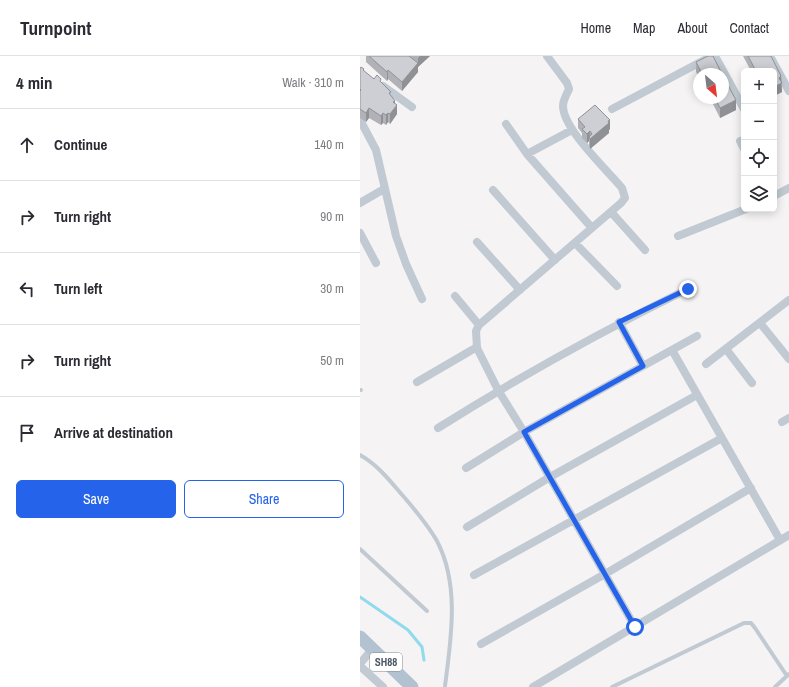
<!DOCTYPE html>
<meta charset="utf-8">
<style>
body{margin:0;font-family:"Archivo Narrow",sans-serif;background:#f2f2f3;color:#2b2b33}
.controls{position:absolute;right:12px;top:12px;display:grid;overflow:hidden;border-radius:6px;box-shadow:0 2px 10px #0003}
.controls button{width:36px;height:36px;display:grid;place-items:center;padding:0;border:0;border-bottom:1px solid #e1e1e2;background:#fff;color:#2b2b33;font:20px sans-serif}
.compass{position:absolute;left:333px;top:12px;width:36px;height:36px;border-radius:50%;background:#fff;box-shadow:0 2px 10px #0003;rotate:152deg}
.stop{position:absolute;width:12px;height:12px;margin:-9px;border:3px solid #2563eb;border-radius:50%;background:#fff}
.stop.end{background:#2563eb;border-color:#fff;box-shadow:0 1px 4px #0008}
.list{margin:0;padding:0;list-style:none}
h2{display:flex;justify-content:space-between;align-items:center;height:52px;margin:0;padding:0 16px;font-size:17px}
h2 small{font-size:13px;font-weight:400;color:#7c7c81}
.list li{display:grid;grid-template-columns:26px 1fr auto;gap:12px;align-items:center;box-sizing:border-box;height:72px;padding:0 16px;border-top:1px solid #e1e1e2}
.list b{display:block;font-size:15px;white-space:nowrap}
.list em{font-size:13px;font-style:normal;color:#7c7c81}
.actions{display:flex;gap:8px;padding:12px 16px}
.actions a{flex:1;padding:9px 0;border:1px solid #2563eb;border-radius:6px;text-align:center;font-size:14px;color:#2563eb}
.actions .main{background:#2563eb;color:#fff}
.icon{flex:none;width:22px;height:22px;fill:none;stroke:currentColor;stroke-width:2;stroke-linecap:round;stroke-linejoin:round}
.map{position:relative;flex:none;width:429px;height:631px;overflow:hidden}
header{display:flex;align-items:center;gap:24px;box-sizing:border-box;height:56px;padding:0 20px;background:#fff;border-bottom:1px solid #e1e1e2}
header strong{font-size:19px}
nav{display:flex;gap:22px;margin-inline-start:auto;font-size:14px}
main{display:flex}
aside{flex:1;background:#fff}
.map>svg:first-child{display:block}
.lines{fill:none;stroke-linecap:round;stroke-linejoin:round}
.stream{stroke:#90daee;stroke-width:3}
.lane{stroke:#c1cad2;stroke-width:4}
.street{stroke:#c1cad2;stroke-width:8}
.primary{stroke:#b3c2d1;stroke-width:13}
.wall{fill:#b0b2b7}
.shaded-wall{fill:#909195}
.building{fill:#cdcfd5;stroke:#909195}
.route{stroke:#2563eb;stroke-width:5}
.labels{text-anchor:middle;stroke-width:3;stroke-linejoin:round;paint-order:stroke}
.shield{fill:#fff;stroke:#808990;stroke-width:1}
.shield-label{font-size:11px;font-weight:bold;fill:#4a5661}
</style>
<header>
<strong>Turnpoint</strong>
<nav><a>Home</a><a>Map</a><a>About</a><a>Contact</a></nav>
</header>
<main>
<aside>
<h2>4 min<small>Walk · 310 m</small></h2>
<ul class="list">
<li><svg class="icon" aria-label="ahead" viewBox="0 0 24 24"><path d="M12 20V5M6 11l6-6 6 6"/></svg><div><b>Continue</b></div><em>140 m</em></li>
<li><svg class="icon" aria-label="right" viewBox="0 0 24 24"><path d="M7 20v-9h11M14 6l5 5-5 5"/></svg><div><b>Turn right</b></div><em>90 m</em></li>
<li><svg class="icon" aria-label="left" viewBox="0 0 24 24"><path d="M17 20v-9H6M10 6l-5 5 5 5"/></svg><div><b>Turn left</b></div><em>30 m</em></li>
<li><svg class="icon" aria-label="right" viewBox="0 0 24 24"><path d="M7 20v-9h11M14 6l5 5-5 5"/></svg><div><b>Turn right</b></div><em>50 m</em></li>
<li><svg class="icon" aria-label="arrive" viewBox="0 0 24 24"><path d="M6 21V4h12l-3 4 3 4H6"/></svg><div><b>Arrive at destination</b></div></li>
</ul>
<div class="actions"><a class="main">Save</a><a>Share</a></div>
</aside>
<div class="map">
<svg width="429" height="631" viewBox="0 0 429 631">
<rect width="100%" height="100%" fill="#f5f3f3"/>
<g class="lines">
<path class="stream" d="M0 541 48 574 62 591 64 604"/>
<path class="lane" d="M0 334H1
M0 399C18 409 30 425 44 441 56 455 68 469 77 485 100 529 91 583 85 630
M0 493 67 555
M252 631 384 567H391L395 572 427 620
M415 631 429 618"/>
<path class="street" d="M187 0 207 27 209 33C207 38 203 44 203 50 203 73 247 114 262 132L265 142 261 147 119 269 116 275 117 292 138 334 164 376 275 571
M355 0 384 53
M410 0 429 35
M23 30 52 51
M252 53 352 0
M0 64 16 94 36 180 46 208 62 243
M146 68 167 98 232 172
M380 85 384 93
M167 98 212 74
M133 134 195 204
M414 140 429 132
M0 147 24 133
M251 156 285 194
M0 177 16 207
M318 180 386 153
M117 186 160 234
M215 187 257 230
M95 240 119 269
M259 266 283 310
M400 267 429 303
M366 293 392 327
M312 294 420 484
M346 308 429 244
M57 326 117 291
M422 366 429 362
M78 372C159 321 242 275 328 233
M106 412 164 376 337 280
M107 471 190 421 337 339
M114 519 362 382
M121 588 245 518 391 432
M0 608 12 593
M0 610 23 631
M173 631 429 479"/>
<path class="primary" d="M0 581 52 631"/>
</g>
<path class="wall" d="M6 0H70L58 11V10V16L42 35 28 23 27 25 6 6Z
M383 0H411L421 20 422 36 414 40V15H391Z
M336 6 362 18H339V21L336 16Z
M0 13 14 23 21 26 31 40 35 47 37 58 30 68 28 66 26 69 23 67 21 69 9 62 6 66 0 62Z
M350 42H363L376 54 360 62Z
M218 63 250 73 249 74V77L230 93 229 90V85L227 87 222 82V77L218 72Z"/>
<path class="shaded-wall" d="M60 0H70L58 11V2Z
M58 7V16L42 35V26Z
M28 14V23L27 25V16Z
M421 20 422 36 414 40V31L419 22Z
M376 44V54L360 62V52Z
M35 45V52L37 49V58L30 68V58L33 46Z
M9 52V62L6 66V57Z
M23 57V67L21 69V60Z
M28 57V66L26 69V59Z
M250 64V73L249 74V77L230 93V83L248 65Z
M230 75 229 85 227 87V78Z"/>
<path class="building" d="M9 0H49L58 7 42 26 28 14 27 16Z
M348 0H353L362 18H342L336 6Z
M388 0H411L421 20 419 22 422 27 414 31V15H396Z
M1 11 4 13 3 14 14 23 17 19 21 23 20 25 31 36 29 37 35 45 33 46 37 49 30 58 28 57 26 59 23 57 21 60 9 52 6 57 0 53V35L1 34 0 33V13Z
M363 20 376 44 360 52 355 42H363Z
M235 49 250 64 248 65 249 67 230 83 229 81 232 78 230 75 227 78 222 73 225 71 218 63Z"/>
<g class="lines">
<path class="route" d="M275 571 164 376 283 310 259 266 328 233"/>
</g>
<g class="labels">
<rect class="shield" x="10" y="597" width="32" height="18" rx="3"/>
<g class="shield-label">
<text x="26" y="610">SH88</text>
</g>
</g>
</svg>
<div class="controls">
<button>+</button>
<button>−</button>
<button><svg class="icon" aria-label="locate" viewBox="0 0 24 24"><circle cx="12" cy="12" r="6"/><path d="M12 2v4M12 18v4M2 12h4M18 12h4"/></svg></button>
<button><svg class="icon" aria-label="layers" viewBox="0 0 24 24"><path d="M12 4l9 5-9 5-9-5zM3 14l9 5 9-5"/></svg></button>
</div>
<svg class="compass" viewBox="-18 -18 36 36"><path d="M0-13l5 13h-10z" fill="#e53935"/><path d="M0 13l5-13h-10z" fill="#7c7c81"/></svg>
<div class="stop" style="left:275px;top:571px"></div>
<div class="stop end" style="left:328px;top:233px"></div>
</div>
</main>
